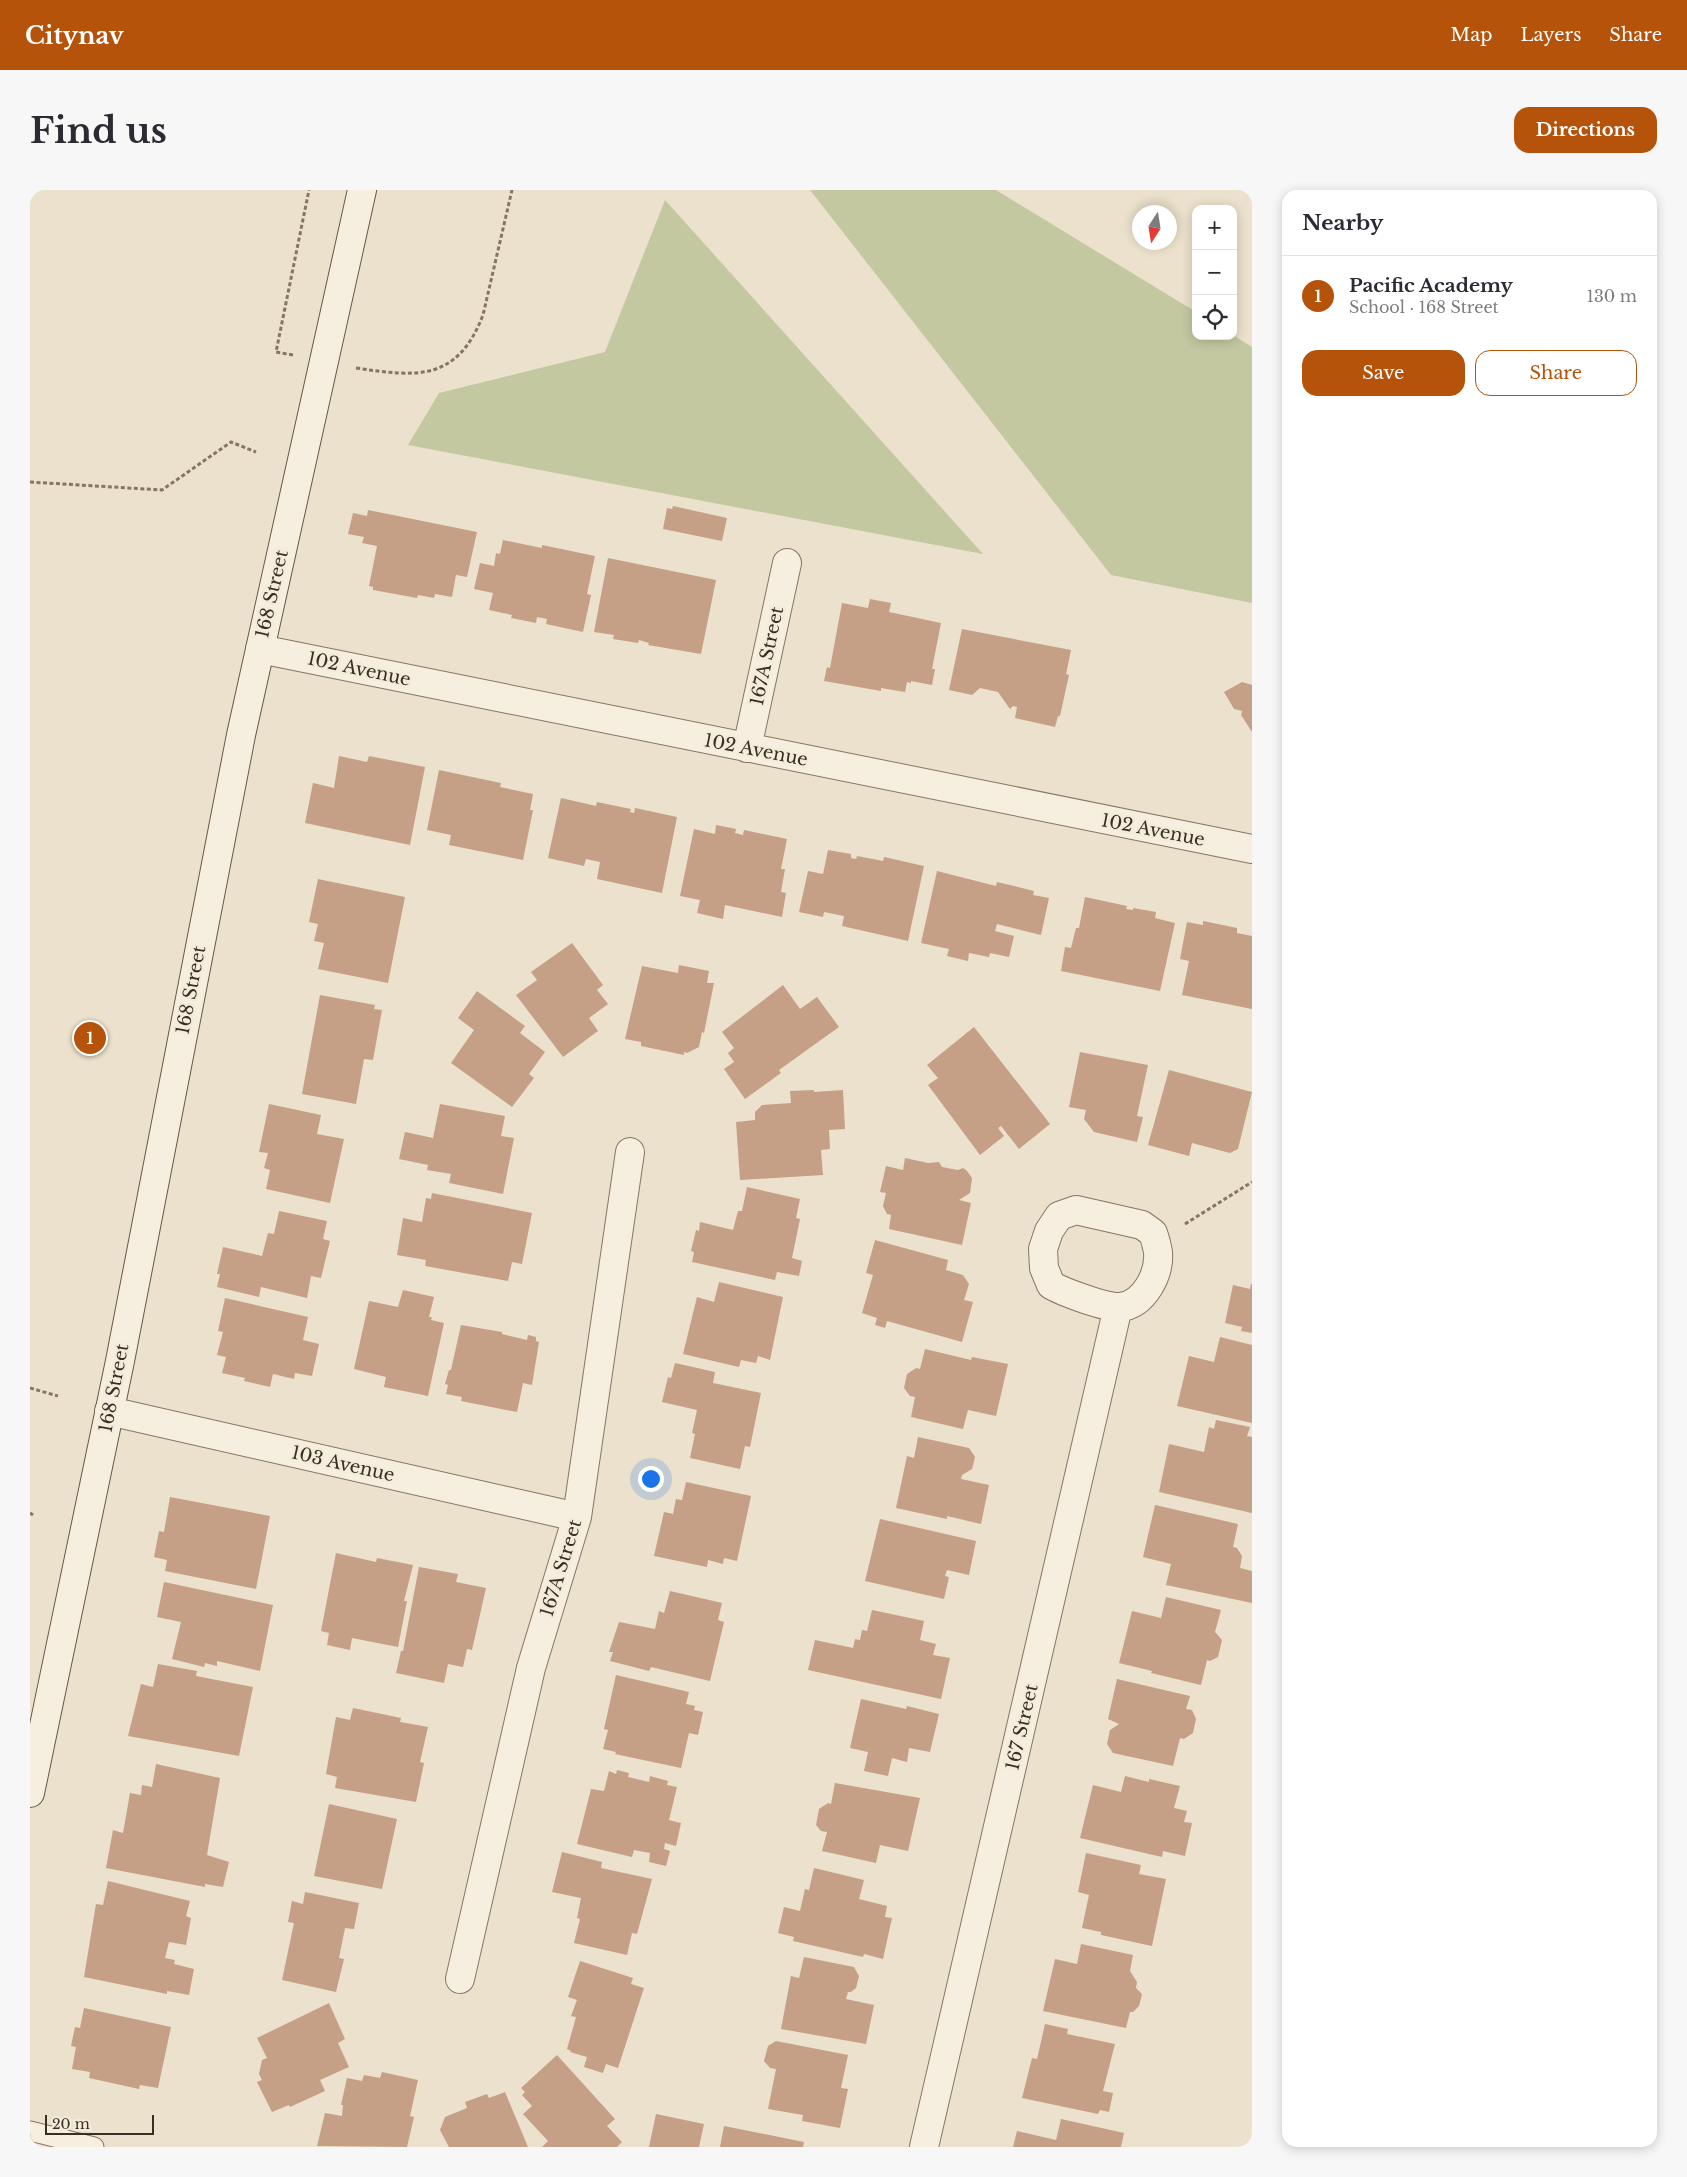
<!DOCTYPE html>
<meta charset="utf-8">
<style>
body{margin:0;font-family:"Libre Baskerville",serif;background:#f7f7f7;color:#2b2b33}
.controls{position:absolute;right:15px;top:15px;display:grid;overflow:hidden;border-radius:10px;box-shadow:0 2px 12px #0003}
.controls button{width:45px;height:45px;display:grid;place-items:center;padding:0;border:0;border-bottom:1px solid #e1e1e2;background:#fff;color:#2b2b33;font:25px sans-serif}
.compass{position:absolute;left:1102px;top:15px;width:45px;height:45px;border-radius:50%;background:#fff;box-shadow:0 2px 12px #0003;rotate:192deg}
.scale{position:absolute;left:15px;bottom:12px;width:109px;box-sizing:border-box;padding-left:5px;border:2px solid #392e23;border-top:0;font-size:14px;line-height:18px;white-space:nowrap;color:#392e23;-webkit-text-stroke:4px #f3ecdb;paint-order:stroke}
.you{position:absolute;left:620px;top:1288px;width:18px;height:18px;margin:-12px;border:4px solid #fff;border-radius:50%;background:#1a73e8;box-shadow:0 0 0 8px #1a73e833}
.badge{display:grid;place-items:center;width:32px;height:32px;border-radius:50%;background:#b45309;color:#fff;font-size:16px;font-weight:700}
.pin{position:absolute;translate:-50% -50%;border:2px solid #fff;box-shadow:0 1px 5px #0006}
.list{margin:0;padding:0;list-style:none}
h2{display:flex;justify-content:space-between;align-items:center;height:65px;margin:0;padding:0 20px;font-size:21px}
h2 small{font-size:16px;font-weight:400;color:#7c7c81}
.list li{display:grid;grid-template-columns:32px 1fr auto;gap:15px;align-items:center;box-sizing:border-box;height:80px;padding:0 20px;border-top:1px solid #e1e1e2}
.list b{display:block;font-size:19px;white-space:nowrap}
.list p{margin:0;font-size:16px;white-space:nowrap;color:#7c7c81}
.list em{font-size:16px;font-style:normal;color:#7c7c81}
.actions{display:flex;gap:10px;padding:15px 20px}
.actions a{flex:1;padding:11px 0;border:1px solid #b45309;border-radius:15px;text-align:center;font-size:18px;color:#b45309}
.actions .main{background:#b45309;color:#fff}
.icon{flex:none;width:28px;height:28px;fill:none;stroke:currentColor;stroke-width:2;stroke-linecap:round;stroke-linejoin:round}
.map{position:relative;flex:none;width:1222px;height:1957px;overflow:hidden;border-radius:15px}
header{display:flex;align-items:center;gap:30px;box-sizing:border-box;height:70px;padding:0 25px;background:#b45309;color:#fff}
header strong{font-size:24px}
nav{display:flex;gap:28px;margin-inline-start:auto;font-size:18px}
.intro{display:flex;align-items:center;justify-content:space-between;box-sizing:border-box;height:120px;padding:0 30px}
h1{margin:0;font-size:35px}
.button{padding:12px 22px;border-radius:15px;background:#b45309;color:#fff;font-size:18px;font-weight:700}
main{display:flex;gap:30px;padding:0 30px}
aside{flex:1;background:#fff;border-radius:15px;box-shadow:0 2px 12px #0003}
.map>svg:first-child{display:block}
.green{fill:#c4c8a1}
.building{fill:#c5a086}
.lines{fill:none;stroke-linecap:round;stroke-linejoin:round}
.lane-casing{stroke:#877562;stroke-width:21}
.street-casing{stroke:#877562;stroke-width:30}
.secondary-casing{stroke:#695644;stroke-width:30}
.path{stroke:#877562;stroke-width:3;stroke-dasharray:4 2.5;stroke-linecap:butt}
.lane{stroke:#f6efdf;stroke-width:19}
.street{stroke:#f6efdf;stroke-width:28}
.secondary{stroke:#f6efdf;stroke-width:28}
.labels{text-anchor:middle;stroke-width:5;stroke-linejoin:round;paint-order:stroke}
.street-label{font-size:18px;fill:#392e23;stroke:#f3ecdb}
</style>
<header>
<strong>Citynav</strong>
<nav><a>Map</a><a>Layers</a><a>Share</a></nav>
</header>
<div class="intro"><h1>Find us</h1><a class="button">Directions</a></div>
<main>
<div class="map">
<svg width="1222" height="1957" viewBox="0 0 1222 1957">
<rect width="100%" height="100%" fill="#ebe1cc"/>
<path class="green" d="M780 0H966L1166 122V146L1203 145 1222 157V413L1081 385Z
M635 10 953 364 378 255 409 203 575 162Z"/>
<path class="building" d="M643 316 697 328 692 351 633 339 637 318 642 319Z
M338 320 447 342 437 387 426 385 422 407 405 404 404 408 388 405 387 408 343 400V397L339 396 347 356 332 353 334 347 318 344 323 323 337 326Z
M473 350 512 358V355L565 366 557 404 561 405 553 442 516 434 517 429 507 427 506 433 481 428 482 425 459 420 463 403 444 399 450 373 464 376 466 363 470 364Z
M578 368 686 390 671 464 618 455 619 453 609 450 608 453 583 449 584 445 564 442Z
M840 409 861 413 859 422 911 433 902 479H905L902 495 881 491V493L877 492 875 502 851 498V501L794 491 797 477 800 478 812 413 838 418Z
M932 439 1041 460 1036 484 1039 485 1030 526H1028L1025 537 985 528 987 517 983 516 980 519 968 502 950 498 942 505 919 500Z
M1212 492 1222 495V542L1211 525 1212 521 1204 519 1194 502Z
M309 566 337 572 339 566 395 577 380 655 275 633 283 593 304 598Z
M409 580 471 593 470 597 503 604 500 620H503L493 670 419 655 421 645 397 640Z
M531 608 566 616 567 612 601 619 600 622 604 623 605 618 647 627 632 703 567 689 570 672 556 669 554 676 518 668Z
M686 635 706 639 705 643 713 645 714 640 757 649 751 679H755L751 702 756 703 752 727 695 715 693 729 667 723 670 710 650 706 664 639 685 644Z
M798 660 821 664V668L826 669 827 666 853 671 854 667 894 676 878 751 812 736 814 726 794 722 793 727 769 722 778 681 793 684Z
M907 681 966 696 967 692 1004 701 1003 705 1019 708 1011 745 967 734 965 741 984 746 979 767 960 763 959 767 939 763 938 771 917 766 919 759 891 753Z
M288 689 375 707 358 793 288 779 294 753 284 751 288 734 279 732Z
M1055 707 1097 716 1096 719 1103 720V718L1126 722 1125 728 1145 733 1130 801 1031 781 1035 757 1041 758 1046 738H1049Z
M1173 731 1207 738V743L1222 746V819L1152 805 1159 771 1150 769 1157 732 1173 735Z
M542 753 573 795 567 800 578 814 559 828 568 841 533 867 486 805 507 790 501 782Z
M649 775 679 781 677 793H684L674 843 672 842 669 857 657 863 654 862V865L611 856V852L595 849 612 776 648 783Z
M753 795 770 819 787 807 809 837 749 880 751 883 715 909 694 879 704 872 698 863 704 858 692 842Z
M447 801 495 836 490 843 515 862 499 884 504 888 482 917 421 873 444 840 428 828Z
M290 805 345 815 344 819 352 820 343 870 334 869 326 914 272 904Z
M944 837 1020 934 989 959 971 936 968 938 974 946 950 965 898 895 908 888 897 875Z
M1050 862 1118 875 1107 926 1113 927 1107 952 1064 942 1054 929 1056 920 1039 917Z
M1139 880 1222 902 1208 959 1200 963 1162 953 1159 966 1118 955Z
M784 900V902L813 900 815 939 799 940 800 959 791 960 793 985 710 990 706 932 725 930V922L732 915 761 913 760 901Z
M239 914 291 925 287 944 314 949 300 1013 236 999 240 980 234 978 238 963 229 962Z
M410 914 475 926 471 946 484 948 473 1004 419 993 421 984 397 980 398 975 369 969 375 942 403 948Z
M875 968 898 973 909 972 912 977 928 980 933 978 937 981 942 988 940 1003 929 1010 941 1013 932 1055 859 1039 861 1025 857 1024 853 1016 856 1003 850 1002 856 976 873 980Z
M717 997 770 1009 766 1028 770 1029 762 1068 772 1071 769 1086 747 1082 745 1090 662 1072 664 1062 661 1061 666 1040 669 1041 670 1032 703 1040 708 1021H712Z
M402 1003 502 1023 492 1074 482 1072 478 1091 395 1076 396 1070 367 1065 373 1028 392 1032 396 1008 401 1009Z
M249 1021 297 1031 293 1049 300 1051 291 1088 281 1086 277 1108 231 1097 229 1107 187 1097 190 1084H187L193 1057 232 1066 238 1043 244 1044Z
M845 1050 918 1070 916 1080 933 1085 939 1094 934 1110 943 1112 932 1152 857 1131 855 1138 845 1135 847 1128 832 1123 843 1085 836 1083Z
M689 1092 753 1107 740 1170 728 1166 726 1173 711 1170 709 1177 653 1164 667 1107 684 1112Z
M1221 1094H1222V1143L1211 1141 1212 1137 1195 1133 1203 1095 1220 1099Z
M373 1100 404 1107 399 1127H402L401 1130 414 1133 398 1206 354 1197 356 1187 324 1179 339 1111 368 1117Z
M195 1108 278 1127 273 1150 289 1154 282 1186 265 1183 264 1189 243 1184 240 1197 214 1191 215 1188 192 1183 196 1167 187 1165 193 1142 188 1141Z
M431 1135 472 1142V1144L497 1150 498 1145 506 1147V1151L509 1152 502 1195 493 1193 487 1222 431 1211 432 1207 416 1204 418 1195 415 1194 419 1180H421Z
M1190 1147 1222 1155V1233L1147 1216 1159 1166 1184 1172Z
M895 1159 941 1170 942 1167 978 1174 966 1226 938 1220 933 1239 881 1227 885 1207 880 1206 874 1198 877 1184 886 1178 890 1179Z
M645 1173 685 1182 683 1193 731 1203 720 1257 715 1256 710 1279 660 1268 665 1244 662 1243 667 1220 632 1212 638 1187 641 1188Z
M1186 1230 1220 1237 1217 1246 1222 1247V1323L1129 1302 1139 1254 1174 1262 1179 1237 1184 1239Z
M888 1247 939 1258 945 1267 942 1279 932 1285 931 1289 959 1295 951 1334 917 1326V1329L866 1318 877 1266 884 1268Z
M656 1292 721 1306 707 1371 694 1368 693 1374 678 1370 677 1377 624 1366 634 1322 643 1324 646 1309 652 1310Z
M140 1307 240 1326 226 1399 135 1381 137 1370 124 1367 129 1341 134 1342Z
M1125 1315 1208 1334 1203 1357 1207 1358 1212 1366 1210 1378 1222 1381V1413L1136 1395 1141 1374 1113 1367Z
M850 1329 946 1351 939 1385 917 1380 915 1386 919 1387 914 1409 835 1391Z
M306 1363 346 1372 347 1368 383 1375 374 1411H377L368 1457 322 1448 320 1460 297 1455 299 1443 291 1441Z
M389 1377 428 1384 426 1392 456 1398 442 1460 437 1459 433 1477 418 1474 414 1493 366 1483 371 1461H373Z
M134 1392 243 1415 230 1481 187 1471V1476L175 1473 174 1477 142 1469 151 1432 127 1427Z
M640 1401 692 1413 688 1430 694 1432 680 1491 621 1477 619 1481 580 1471 583 1462H579L589 1432 625 1439 629 1421 634 1423Z
M1136 1407 1191 1420 1185 1442 1192 1450 1188 1467 1180 1471 1177 1470 1171 1495 1121 1483 1122 1481 1089 1473 1102 1421 1131 1428Z
M842 1420 894 1431 890 1450 906 1454 903 1465 920 1468 911 1509 778 1480 785 1450 823 1458 825 1449 830 1450 832 1440 837 1441Z
M128 1474 167 1481 166 1486 223 1497 209 1566 98 1546 111 1494 123 1497Z
M586 1485 659 1502 656 1514 665 1516 664 1520 673 1522 668 1545 659 1543 651 1578 585 1564 586 1562 573 1559 578 1540 574 1539Z
M1087 1489 1160 1506 1156 1519 1162 1520 1166 1529 1163 1543 1154 1549 1150 1548 1143 1576 1083 1563 1077 1554 1080 1540 1089 1534 1078 1529Z
M831 1509 876 1519 877 1516 909 1524 900 1562 879 1558 877 1572 862 1568 858 1586 834 1581 838 1562 820 1558Z
M323 1518 371 1528 370 1532 398 1537 390 1572 394 1573 386 1612 305 1598 307 1587 296 1584 306 1527 320 1530Z
M126 1574 190 1588 177 1665 199 1672 193 1697 175 1694V1697L76 1678 83 1640 93 1643 100 1603 111 1605 112 1595 122 1597Z
M587 1580 599 1583 598 1587 619 1592 620 1586 638 1591 637 1595 647 1597 639 1630 651 1633 646 1656 635 1653 634 1659 640 1661 636 1676 619 1672 620 1663 604 1660 602 1667 547 1654 561 1599 574 1601 579 1581 586 1584Z
M1095 1586 1119 1592V1589L1150 1596 1144 1618 1157 1621 1154 1632 1162 1633 1155 1666 1133 1661 1132 1667 1050 1648 1063 1595 1091 1602Z
M805 1593 890 1608 878 1661 850 1655 846 1673 792 1661 797 1642 791 1641 786 1635 789 1619 798 1613 801 1614Z
M299 1614 367 1629 352 1699 284 1686Z
M532 1662 572 1672 571 1678 622 1689 607 1744 602 1743 597 1765 544 1753 550 1729 547 1728 551 1708 522 1702Z
M1056 1663 1111 1675 1109 1684 1136 1689 1122 1756 1071 1745V1742L1052 1738 1059 1705 1048 1702Z
M784 1678 834 1690 829 1709 857 1716 855 1727 862 1728 853 1769 834 1764 833 1767 763 1751 764 1747 748 1743 754 1717 770 1721 775 1699 779 1700Z
M78 1691 160 1711 156 1726 161 1728 156 1755 139 1752 135 1768 145 1770 144 1774 164 1779 159 1805 137 1801V1804L54 1787 66 1714 73 1715Z
M275 1702 329 1713 324 1739 315 1738 309 1768 314 1769 306 1802 252 1790 264 1733 258 1732 262 1711 273 1714Z
M1051 1754 1103 1765 1100 1781 1107 1792 1106 1798 1112 1804 1109 1816 1103 1822H1100L1096 1838 1013 1821 1025 1769 1047 1774Z
M774 1767 824 1777 829 1786 826 1798 821 1802H818L816 1809 844 1815 836 1854 751 1839 761 1786 769 1788Z
M550 1771 603 1788 601 1794 614 1798 588 1878 576 1874 573 1883 554 1877 557 1867 540 1862 541 1861 537 1859 546 1827 541 1826 547 1810 538 1807Z
M299 1813 315 1849 308 1853 319 1877 290 1890 295 1901 260 1917 259 1915 242 1922 227 1892 232 1890 229 1884 232 1870 237 1868 227 1848Z
M54 1818 141 1837 128 1898 110 1895 109 1899 59 1888 60 1882 42 1879 46 1857 41 1856 45 1837 50 1838Z
M1015 1834 1038 1839 1037 1844 1085 1854 1073 1901 1083 1903 1079 1922 1070 1920 1068 1924 992 1908 1002 1868 1007 1869Z
M746 1851 818 1865 811 1898 818 1899 810 1938 772 1931 773 1925 738 1919 746 1879 740 1878 734 1871 738 1856Z
M527 1865 585 1929 577 1936 592 1952 587 1957H512L518 1951 493 1924 502 1916 492 1905 495 1902 491 1898Z
M352 1882 388 1890 380 1926 384 1927 377 1957 287 1956 295 1923 312 1926 313 1915H311L317 1888 332 1891 334 1885 350 1888Z
M475 1902 498 1957H419L410 1940 415 1927 437 1918 435 1912 457 1904 459 1908Z
M626 1924 674 1934 669 1957H619Z
M1031 1929 1094 1943 1091 1957H983L987 1941 1026 1950Z
M694 1936 774 1952 773 1957H690Z"/>
<g class="lines">
<defs>
<path id="lane" d="M0 1941 64 1957"/>
<path id="street" d="M230 459 1222 659
M717 558 757 373
M1046 1020 1112 1035 1123 1043C1125 1049 1127 1056 1128 1062 1130 1084 1114 1115 1090 1117 1076 1118 1033 1102 1021 1095L1014 1078 1013 1059 1019 1041 1029 1026Z
M79 1221 547 1327
M430 1789 501 1478 547 1327 600 962
M894 1957 1088 1117"/>
<path id="secondary" d="M0 1603 90 1171 211 545 332 0"/>
</defs>
<use href="#lane" class="lane-casing"/>
<use href="#street" class="street-casing"/>
<use href="#secondary" class="secondary-casing"/>
<path class="path" d="M263 165 246 162 279 0
M326 178C387 187 427 192 453 125L482 0
M0 292 132 300 201 252 226 262
M1155 1034 1222 992
M0 1198 28 1206
M0 1323 3 1325"/>
<use href="#lane" class="lane"/>
<use href="#street" class="street"/>
<use href="#secondary" class="secondary"/>
</g>
<g class="labels">
<g class="street-label">
<text transform="translate(242 404) rotate(-77)" y="6">168 Street</text>
<text transform="translate(737 466) rotate(-78)" y="6">167A Street</text>
<text transform="translate(329 479) rotate(12)" y="6">102 Avenue</text>
<text transform="translate(726 560) rotate(11)" y="6">102 Avenue</text>
<text transform="translate(1123 640) rotate(11)" y="6">102 Avenue</text>
<text transform="translate(161 800) rotate(-79)" y="6">168 Street</text>
<text transform="translate(84 1198) rotate(-79)" y="6">168 Street</text>
<text transform="translate(313 1274) rotate(13)" y="6">103 Avenue</text>
<text transform="translate(531 1378) rotate(-73)" y="6">167A Street</text>
<text transform="translate(992 1537) rotate(-77)" y="6">167 Street</text>
</g>
</g>
</svg>
<div class="controls">
<button>+</button>
<button>−</button>
<button><svg class="icon" aria-label="locate" viewBox="0 0 24 24"><circle cx="12" cy="12" r="6"/><path d="M12 2v4M12 18v4M2 12h4M18 12h4"/></svg></button>
</div>
<svg class="compass" viewBox="-18 -18 36 36"><path d="M0-13l5 13h-10z" fill="#e53935"/><path d="M0 13l5-13h-10z" fill="#7c7c81"/></svg>
<div class="scale">20 m</div>
<div class="you"></div>
<div class="pin badge" style="left:60px;top:848px">1</div>
</div>
<aside>
<h2>Nearby<small></small></h2>
<ul class="list">
<li><span class="badge">1</span><div><b>Pacific Academy</b><p>School · 168 Street</p></div><em>130 m</em></li>
</ul>
<div class="actions"><a class="main">Save</a><a>Share</a></div>
</aside>
</main>
